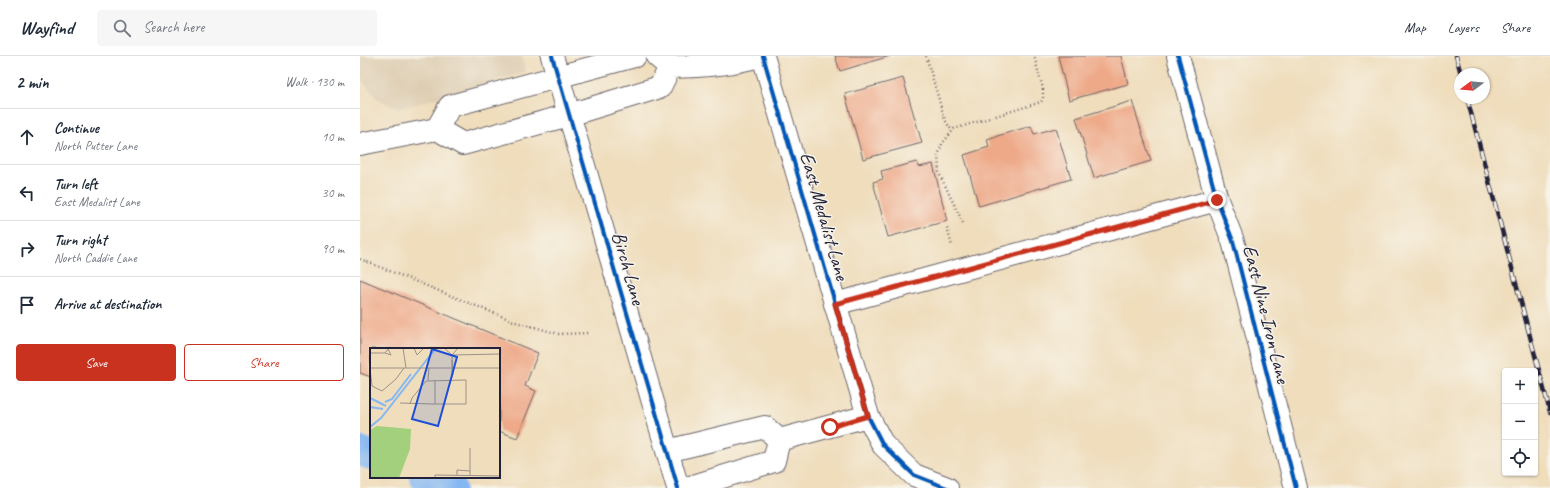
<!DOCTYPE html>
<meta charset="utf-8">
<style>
body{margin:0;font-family:Caveat,sans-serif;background:#f6f6f7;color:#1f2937}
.controls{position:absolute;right:12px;bottom:12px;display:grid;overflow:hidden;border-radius:4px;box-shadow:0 1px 3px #0004}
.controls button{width:36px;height:36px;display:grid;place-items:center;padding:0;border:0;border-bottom:1px solid #e0e1e3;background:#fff;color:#1f2937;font:20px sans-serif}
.compass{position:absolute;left:1094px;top:12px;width:36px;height:36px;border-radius:50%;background:#fff;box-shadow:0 1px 3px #0004;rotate:254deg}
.stop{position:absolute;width:12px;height:12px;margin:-9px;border:3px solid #c8321e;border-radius:50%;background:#fff}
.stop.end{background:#c8321e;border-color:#fff;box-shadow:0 1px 4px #0008}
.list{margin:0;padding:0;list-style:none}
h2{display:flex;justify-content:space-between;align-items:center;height:52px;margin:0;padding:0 16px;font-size:17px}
h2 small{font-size:13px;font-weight:400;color:#747a83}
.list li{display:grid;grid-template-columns:26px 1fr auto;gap:12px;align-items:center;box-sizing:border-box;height:56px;padding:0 16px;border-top:1px solid #e0e1e3}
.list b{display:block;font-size:15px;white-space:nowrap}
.list p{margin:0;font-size:13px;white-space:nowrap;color:#747a83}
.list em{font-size:13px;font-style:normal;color:#747a83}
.actions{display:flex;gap:8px;padding:12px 16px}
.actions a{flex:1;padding:9px 0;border:1px solid #c8321e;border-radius:4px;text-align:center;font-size:14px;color:#c8321e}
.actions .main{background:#c8321e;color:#fff}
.icon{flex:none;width:22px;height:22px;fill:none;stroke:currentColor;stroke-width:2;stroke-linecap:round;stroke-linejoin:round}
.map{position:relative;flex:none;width:1190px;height:432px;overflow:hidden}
header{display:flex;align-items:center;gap:24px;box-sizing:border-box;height:56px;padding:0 20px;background:#fff;border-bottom:1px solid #e0e1e3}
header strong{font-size:19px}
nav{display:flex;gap:22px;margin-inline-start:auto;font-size:14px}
.search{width:280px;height:36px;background:#f6f6f7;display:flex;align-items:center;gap:10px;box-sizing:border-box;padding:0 14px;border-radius:4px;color:#747a83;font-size:15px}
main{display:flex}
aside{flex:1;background:#fff}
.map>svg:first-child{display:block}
.built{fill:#decdb2}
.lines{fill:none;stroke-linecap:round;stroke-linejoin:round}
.canal{stroke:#85b7f2;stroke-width:30}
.building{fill:#eea988}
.minor-casing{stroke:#6a6368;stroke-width:24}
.path{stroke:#6a6368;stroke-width:2.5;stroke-dasharray:1 3;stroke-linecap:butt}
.minor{stroke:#fff;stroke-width:22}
.rail-casing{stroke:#22223b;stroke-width:4.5}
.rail{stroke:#f7f3e8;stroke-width:3;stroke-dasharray:9;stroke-linecap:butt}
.cycleway-casing{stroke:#f7f3e8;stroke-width:6}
.cycleway{stroke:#0057b8;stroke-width:4}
.route{stroke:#c8321e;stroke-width:5}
.labels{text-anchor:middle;stroke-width:3;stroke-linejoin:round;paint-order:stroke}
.street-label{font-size:20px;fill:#22223b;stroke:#f7f3e8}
.inset-river{fill:none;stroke:#85b7f2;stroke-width:2}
.inset-road{fill:none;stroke:#9d9288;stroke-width:1}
.view{fill:#1d4ed8;fill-opacity:0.15;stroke:#1d4ed8;stroke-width:2}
.inset-edge{fill:none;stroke:#22223b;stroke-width:2}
</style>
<header>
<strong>Wayfind</strong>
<div class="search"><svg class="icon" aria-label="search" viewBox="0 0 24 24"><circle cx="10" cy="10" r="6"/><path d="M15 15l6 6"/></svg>Search here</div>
<nav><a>Map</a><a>Layers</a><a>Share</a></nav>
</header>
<main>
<aside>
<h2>2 min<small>Walk · 130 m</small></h2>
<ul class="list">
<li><svg class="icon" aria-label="ahead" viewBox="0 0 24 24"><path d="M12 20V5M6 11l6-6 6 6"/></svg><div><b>Continue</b><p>North Putter Lane</p></div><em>10 m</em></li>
<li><svg class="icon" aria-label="left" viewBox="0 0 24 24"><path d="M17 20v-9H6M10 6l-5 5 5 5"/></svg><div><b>Turn left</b><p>East Medalist Lane</p></div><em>30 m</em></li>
<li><svg class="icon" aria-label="right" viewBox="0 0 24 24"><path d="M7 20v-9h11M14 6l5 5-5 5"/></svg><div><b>Turn right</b><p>North Caddie Lane</p></div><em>90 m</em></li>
<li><svg class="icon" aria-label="arrive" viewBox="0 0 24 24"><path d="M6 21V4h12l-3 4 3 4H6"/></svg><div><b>Arrive at destination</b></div></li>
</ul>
<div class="actions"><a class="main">Save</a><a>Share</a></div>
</aside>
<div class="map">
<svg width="1190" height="432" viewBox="0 0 1190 432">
<rect width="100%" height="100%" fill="#f7f3e8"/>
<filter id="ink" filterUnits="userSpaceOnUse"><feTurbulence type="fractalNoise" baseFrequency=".025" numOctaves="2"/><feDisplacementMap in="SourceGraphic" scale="8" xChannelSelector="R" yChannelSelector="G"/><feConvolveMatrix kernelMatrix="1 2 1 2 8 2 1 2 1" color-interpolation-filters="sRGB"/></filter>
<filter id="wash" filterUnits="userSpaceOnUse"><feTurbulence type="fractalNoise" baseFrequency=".012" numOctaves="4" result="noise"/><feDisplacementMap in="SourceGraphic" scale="16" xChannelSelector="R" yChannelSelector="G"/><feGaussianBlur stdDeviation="0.9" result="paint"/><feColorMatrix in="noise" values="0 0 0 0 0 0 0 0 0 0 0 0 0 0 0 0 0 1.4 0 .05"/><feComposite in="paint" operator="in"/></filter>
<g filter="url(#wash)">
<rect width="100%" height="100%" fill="#efddbc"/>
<path class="built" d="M0 0H161L166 16 38 53 17 42 0 23Z"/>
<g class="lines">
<path class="canal" d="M0 395 11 399
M64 421 91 432"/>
</g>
<g id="blocks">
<path class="building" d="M475 0H530L480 15Z
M698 0H761L768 28 709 44Z
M543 22 562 87 503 103 485 38Z
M772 45 791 105 734 122 716 62Z
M671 70 674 78 696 72 711 123 619 150 604 99 629 91 627 83Z
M557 106 559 111 573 108 587 165 528 181 513 126 523 123 521 115Z
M0 223 178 297 165 330 176 335 157 382 139 375V293H11V321L0 317Z"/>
</g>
</g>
<g filter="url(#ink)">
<use href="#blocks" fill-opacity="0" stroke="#6a6368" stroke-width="1"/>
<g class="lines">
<defs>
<path id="minor" d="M192 0 318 432
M275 0 90 50 77 73 103 88 209 59 300 31 310 11
M297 0 310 11C340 10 369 9 399 0
M403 0 508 360 523 389 554 419 587 432
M818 0 857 144 873 185 936 432
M0 88 77 73
M475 248 857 144
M419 384 508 360
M307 395 405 371 419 384
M327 432 414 405 419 384"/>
</defs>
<use href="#minor" class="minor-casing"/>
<path class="path" d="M566 0 585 64 592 75
M603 167 579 117 578 100 582 88 594 73 681 46 683 43V33L674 0
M587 172 592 190
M0 203 156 266 199 278 229 277"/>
<use href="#minor" class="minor"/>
<defs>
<path id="rail" d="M1096 0 1101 18
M1107 42 1190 356"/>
</defs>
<use href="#rail" class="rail-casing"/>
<use href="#rail" class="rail"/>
<defs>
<path id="cycleway" d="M192 0 318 432
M403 0 508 360 523 389 554 419 587 432
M818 0 857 144 873 185 936 432"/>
</defs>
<use href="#cycleway" class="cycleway-casing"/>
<use href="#cycleway" class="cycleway"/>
</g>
</g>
<g class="lines" filter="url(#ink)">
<path class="route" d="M470 371 508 360 475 248 857 144"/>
</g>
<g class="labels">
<g class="street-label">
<text transform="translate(465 160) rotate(74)" y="7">East Medalist Lane</text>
<text transform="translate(269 212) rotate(74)" y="7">Birch Lane</text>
<text transform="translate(907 258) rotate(76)" y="7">East Nine Iron Lane</text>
</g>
</g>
<g transform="translate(10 292)">
<rect width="130" height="130" fill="#efddbc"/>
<path d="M7 78 41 81 40 101 29 130H0V82Z" fill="#a2d07d"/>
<path class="inset-river" d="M0 50 16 58M15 54 22 51 41 26M0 59 13 61M0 79 11 70 66 0"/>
<path class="inset-road" d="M33 0 36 20M44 0 47 7 54 0M74 0 82 7 88 0M0 5H15L18 1M15 5 21 7 18 1M82 12V7L130 6M0 20H130M0 20 2 38 12 43 26 31 34 20M58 32 59 20M81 32 83 26 82 12V26M30 55 62 56H96V32L56 33 42 50 40 56M65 56V32M87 127V122L100 123M100 127V100M65 130V127L130 128"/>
<path class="view" d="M62 1 87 9 68 78 42 71Z"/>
<rect width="130" height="130" class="inset-edge"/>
</g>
</svg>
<div class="controls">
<button>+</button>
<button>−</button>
<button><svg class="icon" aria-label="locate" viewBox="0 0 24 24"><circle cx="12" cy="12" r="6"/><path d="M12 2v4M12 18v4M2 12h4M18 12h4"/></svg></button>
</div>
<svg class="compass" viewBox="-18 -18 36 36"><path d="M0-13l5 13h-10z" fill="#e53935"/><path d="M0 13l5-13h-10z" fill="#747a83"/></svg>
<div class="stop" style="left:470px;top:371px"></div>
<div class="stop end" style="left:857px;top:144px"></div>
</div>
</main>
